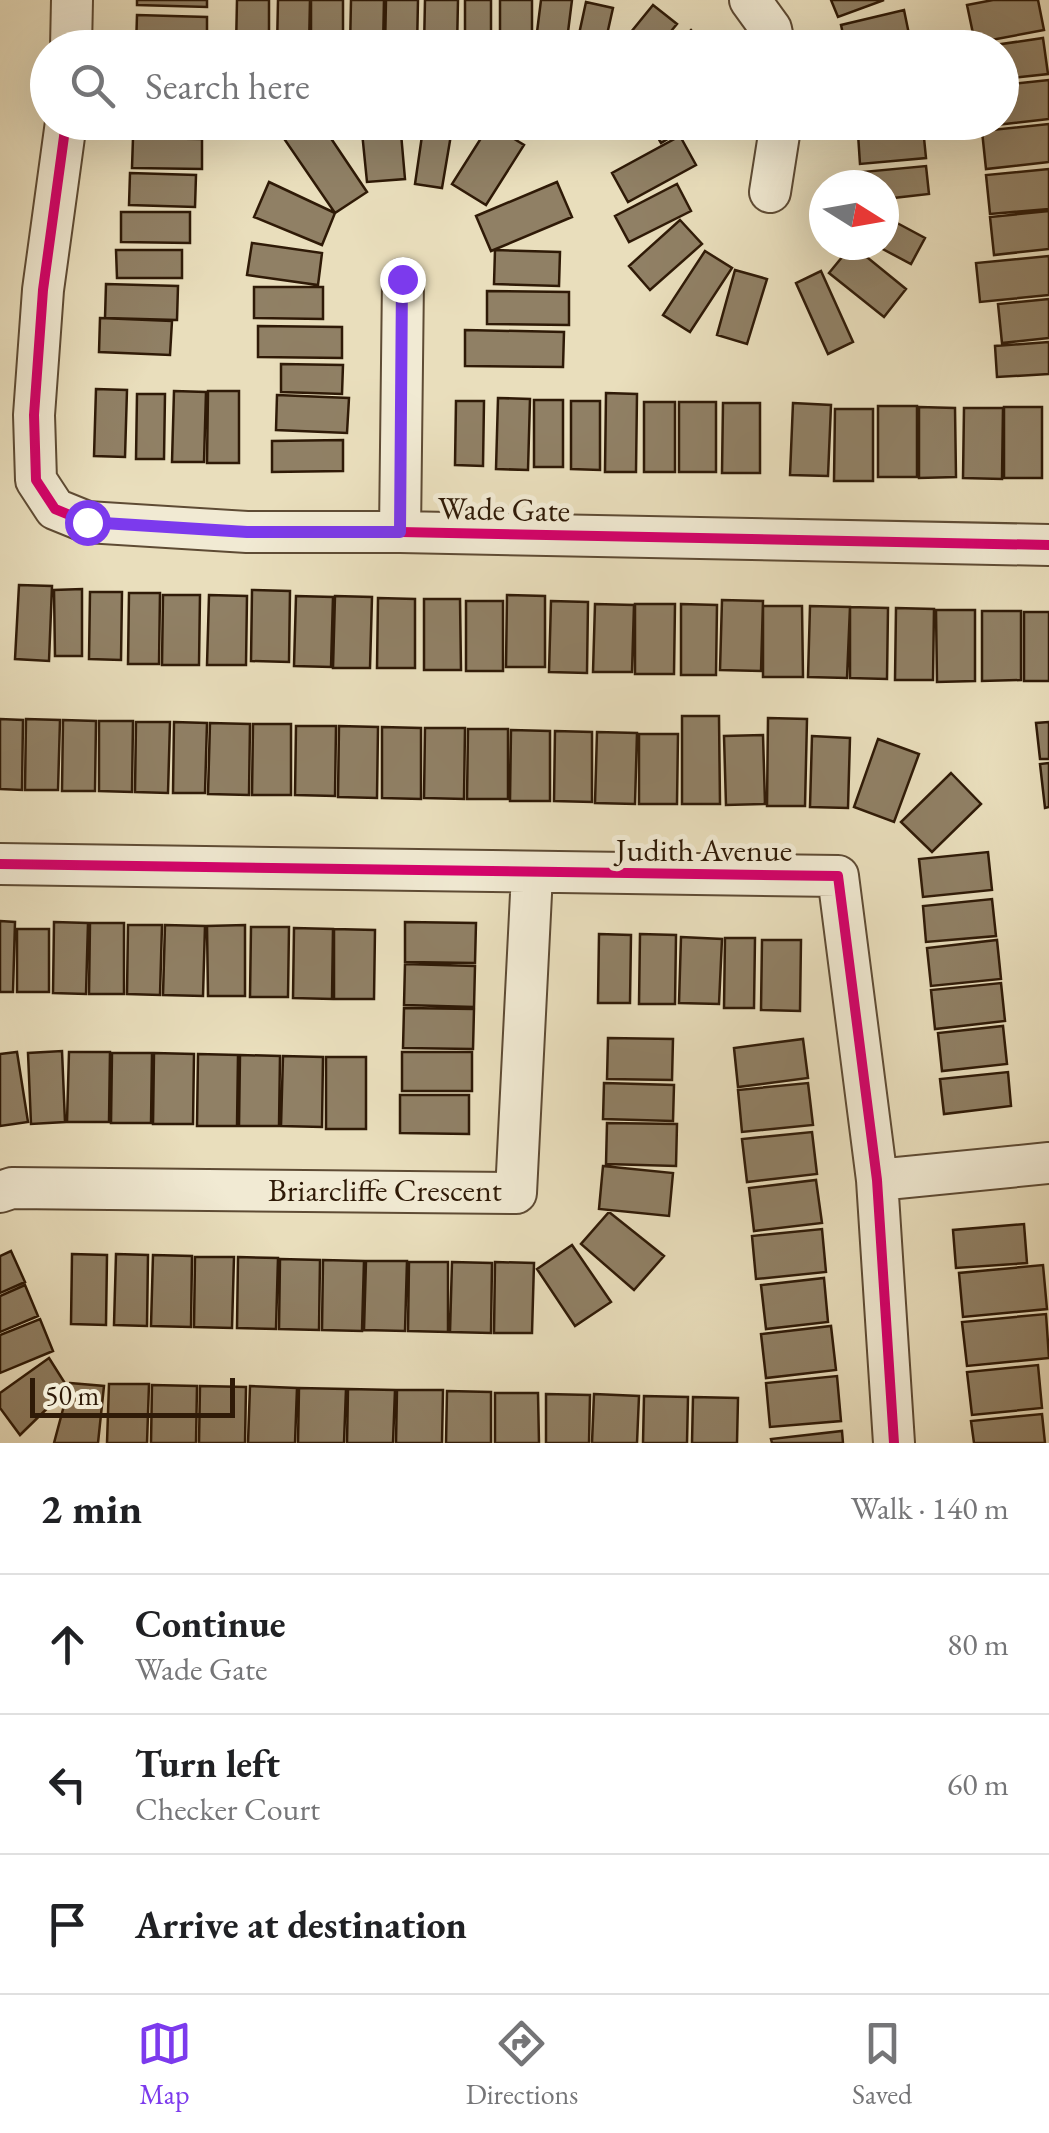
<!DOCTYPE html>
<meta charset="utf-8">
<style>
body{margin:0;font-family:"EB Garamond",serif;background:#f6f6f6;color:#202124}
.compass{position:absolute;left:809px;top:170px;width:90px;height:90px;border-radius:50%;background:#fff;box-shadow:0 10px 40px #0002;rotate:101deg}
.scale{position:absolute;left:30px;bottom:25px;width:205px;box-sizing:border-box;padding-left:10px;border:5px solid #2f1a07;border-top:0;font-size:28px;line-height:35px;white-space:nowrap;color:#2f1a07;-webkit-text-stroke:8px #f1ead3;paint-order:stroke}
.stop{position:absolute;width:30px;height:30px;margin:-22px;border:8px solid #7c3aed;border-radius:50%;background:#fff}
.stop.end{background:#7c3aed;border-color:#fff;box-shadow:0 2px 10px #0008}
.list{margin:0;padding:0;list-style:none}
h2{display:flex;justify-content:space-between;align-items:center;height:130px;margin:0;padding:0 40px;font-size:42px}
h2 small{font-size:32px;font-weight:400;color:#757577}
.list li{display:grid;grid-template-columns:65px 1fr auto;gap:30px;align-items:center;box-sizing:border-box;height:140px;padding:0 40px;border-top:2px solid #e0e0e0}
.list b{display:block;font-size:38px;white-space:nowrap}
.list p{margin:0;font-size:32px;white-space:nowrap;color:#757577}
.list em{font-size:32px;font-style:normal;color:#757577}
.icon{flex:none;width:55px;height:55px;fill:none;stroke:currentColor;stroke-width:2;stroke-linecap:round;stroke-linejoin:round}
.map{position:relative;flex:none;width:1049px;height:1443px;overflow:hidden}
.search{position:absolute;background:#fff;box-shadow:0 10px 40px #0002;left:30px;right:30px;top:30px;height:110px;display:flex;align-items:center;gap:25px;box-sizing:border-box;padding:0 35px;border-radius:55px;color:#757577;font-size:38px}
.sheet{height:550px;background:#fff}
nav{display:flex;justify-content:space-around;align-items:center;box-sizing:border-box;height:140px;border-top:2px solid #e0e0e0;background:#fff;font-size:28px;color:#757577}
nav a{display:grid;justify-items:center;gap:5px}
nav .on{color:#7c3aed}
.map>svg:first-child{display:block}
.building{fill:#908065;stroke:#2f1a07;stroke-width:2.5}
.lines{fill:none;stroke-linecap:round;stroke-linejoin:round}
.minor-casing{stroke:#5e4b34;stroke-width:44}
.minor{stroke:#f1ead3;stroke-width:40}
.cycleway-casing{stroke:#f1ead3;stroke-width:16}
.cycleway{stroke:#d6006c;stroke-width:10}
.route{stroke:#7c3aed;stroke-width:12}
.labels{text-anchor:middle;stroke-width:10;stroke-linejoin:round;paint-order:stroke}
.street-label{font-size:32px;fill:#2f1a07;stroke:#f1ead3}
</style>
<div class="map">
<svg width="1049" height="1443" viewBox="0 0 1049 1443">
<rect width="100%" height="100%" fill="#e9debc"/>
<filter id="stains"><feTurbulence type="fractalNoise" baseFrequency=".002" numOctaves="4"/><feColorMatrix values="0 0 0 0 .2 0 0 0 0 .09 0 0 0 0 .02 0 0 0 .5 -.17"/></filter>
<radialGradient id="worn" r=".72"><stop offset=".6" stop-color="#630" stop-opacity="0"/><stop offset="1" stop-color="#630" stop-opacity=".3"/></radialGradient>
<path class="building" d="M137 0H207V7L137 5Z
M237 0H269V48H236Z
M278 0H310L309 48H277Z
M311 0H343V48H311Z
M351 0H384L383 48H350Z
M386 0H418L417 48H385Z
M425 0H458L457 48H424Z
M465 0H491V48H465Z
M500 0H532V48H500Z
M541 0H572L566 48H535Z
M831 0H884L838 17Z
M993 0H1038L1044 30 975 43 967 5Z
M586 2 613 8 604 48H576Z
M653 5 677 24 657 48H618Z
M904 10 910 39 875 48H846L841 25Z
M137 15 207 17V48H136Z
M691 30 707 48H673Z
M1043 38 1048 74 1002 79V48H974Z
M1049 80V119L987 126V122H1002V85Z
M135 122H202V134L135 133Z
M320 122 367 192 335 213 274 124Z
M361 122H400L405 179 367 182Z
M424 122 453 123 442 188 415 184Z
M649 122H696L661 143Z
M490 124 524 145 486 205 452 184Z
M1049 124V162L986 169 982 131Z
M923 128 926 158 860 164 858 134Z
M680 136 696 165 628 202 612 173Z
M133 138 202 139V169L132 168Z
M926 166 929 194 884 199V185H864L862 172Z
M1049 169V209L990 214 986 175Z
M130 173 196 175 195 207 129 205Z
M269 182 335 213 322 245 254 217Z
M557 182 572 217 491 251 476 216Z
M677 184 691 211 629 242 615 216Z
M1049 211V249L994 255 990 217Z
M121 212H190V243L121 242Z
M884 216 925 238 911 264 875 245H884Z
M680 220 702 244 650 290 629 266Z
M252 243 322 253 318 285 247 275Z
M852 245 906 289 884 317 829 273Z
M116 250H182V278H117Z
M495 250 560 252 559 286 494 284Z
M705 251 732 268 690 332 663 315Z
M1049 256V295L980 302 976 263Z
M735 270 767 279 747 344 717 335Z
M821 271 853 342 828 354 796 283Z
M106 284 178 286 177 320 105 318Z
M254 287H323V319L254 318Z
M487 291 569 292V325L487 324Z
M1049 299V338L1002 343 998 304Z
M100 318 172 321 170 355 99 352Z
M258 326 342 327V358L258 357Z
M465 330 564 332 563 367 465 366Z
M1049 342V374L997 377 995 346Z
M281 364 343 365 342 394 281 392Z
M96 389 127 390 125 457 94 456Z
M174 391 206 392 204 462H172Z
M208 391H239V463H207Z
M606 393 637 394 636 472H605Z
M137 394H165L164 459H136Z
M277 395 349 398 347 433 276 430Z
M498 398 530 399 528 470 496 469Z
M534 400H563V467H534Z
M456 401H484L483 466 455 465Z
M571 401H600V470L571 469Z
M644 402H675V472H644Z
M679 402H716V472H679Z
M723 403H760V473H722Z
M793 403 831 405 828 476 790 475Z
M878 406H917V477H878Z
M919 407 955 408 956 477 919 478Z
M1004 407H1042V478H1004Z
M964 408H1003L1002 479 963 478Z
M835 409H873V481H834Z
M343 440V471L272 472V441Z
M19 585 52 586 49 661 15 659Z
M82 589V656H55L54 590Z
M252 590 290 591 289 662 251 661Z
M90 592H122L121 660 89 659Z
M129 593H160L159 664H128Z
M163 595H200L199 665H162Z
M209 595 247 596 246 665H207Z
M507 595 545 596V667H506Z
M296 596 333 597 331 667 294 666Z
M335 596 372 597 370 668H333Z
M378 598 415 599V668H377Z
M424 599H460L461 670H424Z
M722 600 763 601 761 671 720 670Z
M466 601H503V671H466Z
M551 601 588 602 587 673 549 672Z
M595 604 634 605 632 672H593Z
M635 604H675L674 674H635Z
M681 604 717 605 716 675H681Z
M763 606H802L803 677H763Z
M810 606 850 607 847 678 808 677Z
M850 607 888 608 887 679 850 678Z
M896 608 934 609 933 680H895Z
M936 610H975V681L937 682Z
M982 611H1021V680L982 681Z
M1024 612H1049V681H1024Z
M682 716H719L720 804H682Z
M768 718 807 719 805 806H767Z
M0 719 23 720 22 790 0 789Z
M26 719 60 720 58 790H25Z
M63 720 96 721 95 791H62Z
M99 721H133L132 792 99 791Z
M136 722H170L168 793 135 792Z
M174 722 207 723 205 793H173Z
M1049 722V759H1040L1036 723Z
M210 723 250 724 249 795 208 794Z
M253 724H291V795H252Z
M296 726H336L335 796 295 795Z
M339 726 378 727 377 798 338 797Z
M382 727 421 728V799L382 798Z
M425 728H465L464 799 424 798Z
M468 729H508V799H467Z
M511 730 550 731V801H510Z
M555 731 592 732V802L554 801Z
M597 732 637 733 635 804 595 803Z
M639 734H678L677 804H639Z
M763 735 765 804 726 805 724 736Z
M812 736 850 738 848 808 810 807Z
M878 739 919 754 894 822 854 807Z
M1049 763V807L1045 808 1040 764Z
M951 773 981 804 932 852 901 822Z
M988 852 992 890 923 897 919 859Z
M992 899 996 936 926 942 923 906Z
M0 921 15 922 13 992H0Z
M54 922 88 923 86 994 53 993Z
M405 922 476 923 475 963 405 962Z
M90 923H124V994H89Z
M128 925H162L160 995 127 994Z
M165 925 205 926 203 996 163 995Z
M245 925V996H208L207 926Z
M251 927H289L288 997H250Z
M294 928 333 929 332 999 293 998Z
M17 929H49V992H17Z
M334 929 375 930 374 999H334Z
M599 934 631 935 630 1003H598Z
M640 934 676 935 675 1004H639Z
M681 937 722 939 719 1004 679 1003Z
M725 938H755L754 1008H724Z
M762 940H801L800 1011 761 1010Z
M997 940 1001 979 931 986 927 948Z
M405 964 475 966 474 1007 404 1005Z
M1001 983 1005 1021 935 1029 931 990Z
M404 1008 474 1009 473 1049 403 1048Z
M1003 1026 1007 1064 942 1071 938 1033Z
M608 1038 673 1039 672 1080 607 1079Z
M803 1039 808 1078 738 1087 734 1048Z
M62 1051 65 1122 31 1124 28 1053Z
M17 1052 28 1122 0 1126V1054Z
M69 1052H110L109 1122H67Z
M402 1052H472V1091H402Z
M112 1053H152L151 1123H111Z
M154 1053 194 1054 193 1124H153Z
M198 1054 238 1055 237 1126H197Z
M240 1055 280 1056 279 1126H239Z
M283 1056 323 1057 322 1127 281 1126Z
M326 1057H366V1129H326Z
M1008 1072 1011 1106 944 1114 940 1079Z
M604 1083 674 1085 673 1121 603 1119Z
M808 1083 813 1125 742 1132 738 1090Z
M400 1095H469V1134L400 1133Z
M607 1123 677 1124 676 1166 606 1164Z
M812 1132 817 1174 747 1182 742 1139Z
M603 1166 673 1173 669 1216 599 1209Z
M816 1180 822 1223 754 1231 749 1188Z
M609 1212 664 1256 634 1290 581 1244Z
M1024 1224 1027 1263 956 1268 953 1230Z
M822 1229 826 1272 756 1279 752 1236Z
M572 1245 611 1302 575 1326 537 1269Z
M11 1251 25 1282 0 1293V1256Z
M72 1254 107 1255 106 1325 71 1324Z
M116 1254 148 1255 147 1326 114 1325Z
M153 1255 192 1256 191 1327 151 1326Z
M195 1257H234L232 1328 194 1327Z
M238 1257 278 1258 276 1329 237 1328Z
M280 1259 320 1260 319 1330 279 1329Z
M323 1260 364 1261 362 1331 322 1330Z
M366 1261H407L405 1331 364 1330Z
M409 1262H448V1332L408 1331Z
M452 1262 492 1263 491 1333 450 1332Z
M495 1262 534 1263 532 1333H494Z
M1043 1265 1047 1309 963 1317 959 1273Z
M824 1278 828 1322 766 1329 761 1285Z
M25 1285 38 1316 0 1332V1296Z
M1046 1314 1049 1358 967 1366 962 1322Z
M40 1319 53 1351 0 1373V1335Z
M831 1326 836 1370 766 1378 761 1334Z
M49 1358 68 1388 20 1435 0 1408V1393Z
M1038 1365 1042 1408 972 1415 967 1372Z
M837 1376 841 1421 770 1427 766 1383Z
M70 1383 104 1386 98 1443H54Z
M109 1384H149L147 1443H107Z
M152 1385 197 1386 196 1443H151Z
M200 1386 246 1387 245 1443H199Z
M250 1386 297 1388 295 1443H248Z
M299 1388 346 1389 344 1443H298Z
M348 1389 395 1390 393 1443H347Z
M397 1390H443L442 1443H396Z
M447 1391 491 1392V1443H446Z
M495 1393H538L539 1443H495Z
M546 1394 590 1395 589 1443H546Z
M594 1394 639 1396 637 1443H592Z
M644 1396 688 1397 687 1443H643Z
M693 1397 738 1398 737 1443H692Z
M1042 1414 1045 1443H974L971 1421Z
M842 1431 843 1443H772L771 1439Z"/>
<g class="lines">
<defs>
<path id="minor" d="M750 0 771 29 775 48
M71 48 72 0
M66 122 43 290 34 415 36 480 55 509 87 522 247 532H400L1049 545
M770 192 781 122
M400 532 403 279
M0 864 838 876 877 1180 894 1443
M877 1180 1049 1163
M0 1192 12 1188 516 1193 532 874"/>
</defs>
<use href="#minor" class="minor-casing"/>
<use href="#minor" class="minor"/>
<defs>
<path id="cycleway" d="M66 122 43 290 34 415 36 480 55 509 87 522 247 532H400L1049 545
M0 864 838 876 877 1180 894 1443"/>
</defs>
<use href="#cycleway" class="cycleway-casing"/>
<use href="#cycleway" class="cycleway"/>
</g>
<g class="lines">
<path class="route" d="M87 522 247 532H400L402 279"/>
</g>
<g class="labels">
<g class="street-label">
<text transform="translate(504 509) rotate(1)" y="11">Wade Gate</text>
<text x="704" y="861">Judith Avenue</text>
<text x="385" y="1201">Briarcliffe Crescent</text>
</g>
</g>
<rect width="100%" height="100%" filter="url(#stains)"/>
<rect width="100%" height="100%" fill="url(#worn)"/>
</svg>
<svg class="compass" viewBox="-18 -18 36 36"><path d="M0-13l5 13h-10z" fill="#e53935"/><path d="M0 13l5-13h-10z" fill="#757577"/></svg>
<div class="scale">50 m</div>
<div class="stop" style="left:87px;top:522px"></div>
<div class="stop end" style="left:402px;top:279px"></div>
<div class="search"><svg class="icon" aria-label="search" viewBox="0 0 24 24"><circle cx="10" cy="10" r="6"/><path d="M15 15l6 6"/></svg>Search here</div>
</div>
<section class="sheet">
<h2>2 min<small>Walk · 140 m</small></h2>
<ul class="list">
<li><svg class="icon" aria-label="ahead" viewBox="0 0 24 24"><path d="M12 20V5M6 11l6-6 6 6"/></svg><div><b>Continue</b><p>Wade Gate</p></div><em>80 m</em></li>
<li><svg class="icon" aria-label="left" viewBox="0 0 24 24"><path d="M17 20v-9H6M10 6l-5 5 5 5"/></svg><div><b>Turn left</b><p>Checker Court</p></div><em>60 m</em></li>
<li><svg class="icon" aria-label="arrive" viewBox="0 0 24 24"><path d="M6 21V4h12l-3 4 3 4H6"/></svg><div><b>Arrive at destination</b></div></li>
</ul>
</section>
<nav>
<a class="on"><svg class="icon" aria-label="map" viewBox="0 0 24 24"><path d="M3 6l6-2 6 2 6-2v14l-6 2-6-2-6 2zM9 4v14M15 6v14"/></svg>Map</a>
<a><svg class="icon" aria-label="directions" viewBox="0 0 24 24"><path d="M12 3l9 9-9 9-9-9zM9 14v-3h6M13 9l2 2-2 2"/></svg>Directions</a>
<a><svg class="icon" aria-label="saved" viewBox="0 0 24 24"><path d="M7 4h10v16l-5-4-5 4z"/></svg>Saved</a>
</nav>
